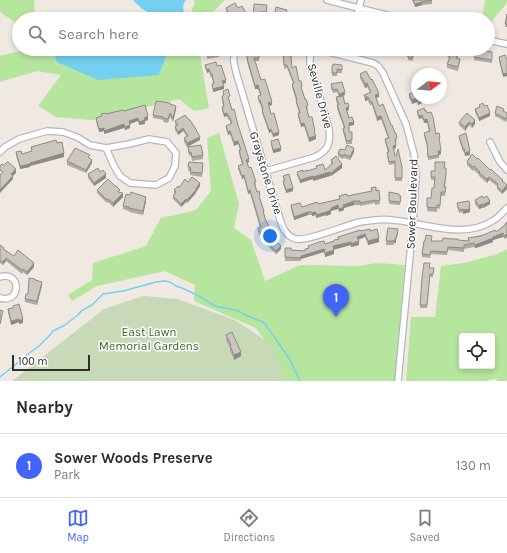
<!DOCTYPE html>
<style>
body{margin:0;font-family:Karla,sans-serif;background:#f7f7f7;color:#2b2b33}
.controls{position:absolute;right:12px;bottom:12px;display:grid;overflow:hidden;border-radius:4px;box-shadow:0 2px 6px #0003}
.controls button{width:36px;height:36px;display:grid;place-items:center;padding:0;border:0;border-bottom:1px solid #e1e1e2;background:#fff;color:#2b2b33;font:20px sans-serif}
.compass{position:absolute;left:411px;top:68px;width:36px;height:36px;border-radius:50%;background:#fff;box-shadow:0 2px 6px #0003;rotate:74deg}
.scale{position:absolute;left:12px;bottom:10px;width:78px;box-sizing:border-box;padding-left:4px;border:2px solid #2e2e2e;border-top:0;font-size:11px;line-height:14px;white-space:nowrap;color:#2e2e2e;-webkit-text-stroke:3px #fff;paint-order:stroke}
.you{position:absolute;left:270px;top:236px;width:14px;height:14px;margin:-10px;border:3px solid #fff;border-radius:50%;background:#1a73e8;box-shadow:0 0 0 6px #1a73e833}
.badge{display:grid;place-items:center;width:26px;height:26px;border-radius:50%;background:#4264fb;color:#fff;font-size:13px;font-weight:700}
.pin{position:absolute;translate:-50% -33px;filter:drop-shadow(0 1px 2px #0008)}
.pin::after{content:'';position:absolute;top:21px;width:14px;height:12px;background:inherit;clip-path:polygon(0 0,100% 0,50% 100%)}
.list{margin:0;padding:0;list-style:none}
h2{display:flex;justify-content:space-between;align-items:center;height:52px;margin:0;padding:0 16px;font-size:17px}
h2 small{font-size:13px;font-weight:400;color:#7c7c81}
.list li{display:grid;grid-template-columns:26px 1fr auto;gap:12px;align-items:center;box-sizing:border-box;height:64px;padding:0 16px;border-top:1px solid #e1e1e2}
.list b{display:block;font-size:15px;white-space:nowrap}
.list p{margin:0;font-size:13px;white-space:nowrap;color:#7c7c81}
.list em{font-size:13px;font-style:normal;color:#7c7c81}
.icon{flex:none;width:22px;height:22px;fill:none;stroke:currentColor;stroke-width:2;stroke-linecap:round;stroke-linejoin:round}
.map{position:relative;flex:none;width:507px;height:381px;overflow:hidden}
.search{position:absolute;background:#fff;box-shadow:0 2px 6px #0003;left:12px;right:12px;top:12px;height:44px;display:flex;align-items:center;gap:10px;box-sizing:border-box;padding:0 14px;border-radius:22px;color:#7c7c81;font-size:15px}
.sheet{height:116px;background:#fff}
nav{display:flex;justify-content:space-around;align-items:center;box-sizing:border-box;height:56px;border-top:1px solid #e1e1e2;background:#fff;font-size:11px;color:#7c7c81}
nav a{display:grid;justify-items:center;gap:2px}
nav .on{color:#4264fb}
.map>svg:first-child{display:block}
.green{fill:#b6e59e;fill-rule:evenodd}
.cemetery{fill:#c8d9b8}
.water{fill:#75cff0}
.lines{fill:none;stroke-linecap:round;stroke-linejoin:round}
.stream{stroke:#75cff0;stroke-width:1.5}
.minor-casing{stroke:#b4b7c1;stroke-width:8}
.minor{stroke:#fff;stroke-width:5.5}
.wall{fill:#afaba4}
.shaded-wall{fill:#8e8b86}
.building{fill:#cbc7bf;stroke:#8e8b86}
.labels{text-anchor:middle;stroke-width:3;stroke-linejoin:round;paint-order:stroke}
.street-label{font-size:12px;fill:#2e2e2e;stroke:#fff}
.park-label{font-size:12px;fill:#2c6e1b;stroke:#fff}
</style>
<div class="map">
<svg width="507" height="381" viewBox="0 0 507 381">
<rect width="100%" height="100%" fill="#efe9e1"/>
<path class="green" d="M0 0H34L35 12 38 19H19V25L0 12Z
M194 0H225L211 14 209 19H188L195 3Z
M485 0H507V3L492 21 488 22V19H482Z
M28 49H52L57 62 159 75 167 54 172 49H199L209 108 194 111 179 99 93 120 56 117 38 106 61 75 37 71 0 82V56Z
M219 133 239 204 234 228 251 240 265 281 300 265 360 266 377 263 405 265 395 381H284L278 360 256 328 194 301 195 285 165 271 97 286 72 301 68 295 92 280 93 263 146 246 161 218 196 210 211 191 207 138Z
M507 249V381H496L497 378 486 381H406L411 317H435L441 266 464 263 497 254ZM462 336H492V366H462Z"/>
<path class="cemetery" d="M143 296 177 299 235 320 274 346 284 381H12L104 309Z"/>
<path class="water" d="M133 0H186C181 6 184 11 185 18L176 19 168 17 152 15 141 8Z
M35 12 104 19H38Z
M52 49H161L167 54 159 75 98 80 57 62Z"/>
<g class="lines">
<path class="stream" d="M0 377 20 361 28 354 39 346 50 335 53 331 65 325 79 314 81 311 92 305 103 294 123 291 156 282 165 281 170 282 176 286 182 288 197 295 215 306 231 309 239 311 245 315 263 322 266 325 290 360 300 381"/>
<defs>
<path id="minor" d="M327 0 402 19
M356 19 361 0
M488 40 507 44
M236 49C232 58 234 63 236 72L278 213C281 223 284 236 296 239 306 242 346 225 360 222 365 221 370 221 375 220 414 216 458 244 494 220 499 217 503 212 507 208
M317 49 373 63 378 66 383 73 406 124 414 154 416 177 413 223 398 381
M347 56 349 49
M490 142 500 162 507 170
M0 152 5 147 19 139 47 131 63 132 77 137 90 145 106 148 129 144 149 139 167 142 176 153 175 166 169 178 156 185 130 183 120 176 114 166 106 148
M266 171 315 157C328 151 331 143 329 129L310 64V58L312 49
M0 277C21 270 22 304 0 298"/>
</defs>
<use href="#minor" class="minor-casing"/>
<use href="#minor" class="minor"/>
</g>
<path class="wall" d="M412 0H432V4L422 5 415 7Z
M254 4 267 8 266 16 259 15V19H253Z
M226 8H238L246 16 240 19 238 16 235 17 234 16 230 18 226 11Z
M273 13 287 14 307 19H272Z
M507 14V27H505V24Z
M207 49H219V57L207 59Z
M259 49V61H255L261 80 272 105 268 106 271 114 279 135 273 137 271 132 269 133 262 113V110L260 103 259 104 258 99V96L260 95 258 89H255L247 62V54L251 53Z
M395 49H415L412 61 408 60V57H407V55L394 53Z
M447 52 457 58 460 62 458 71 447 68V64L449 59 447 55Z
M492 52V63L474 60V57Z
M283 56H289L292 68 299 81 308 109H307L309 117 315 134 316 139 309 142 304 126 301 127 298 117V113H299L296 103V100L292 87V84L293 83 287 68 284 69Z
M499 57 507 60 503 77 499 61Z
M205 65 217 66 226 83 223 84 224 89 213 92 212 87V84L213 83 212 77 211 78 209 72 207 73 205 68Z
M342 65V73H337V76H332V66Z
M360 74 379 97 376 98 379 106 397 141 395 142 396 148 394 149 395 156 402 167V181H395V164L389 165 387 155V152H388L385 142V139L388 138 381 119 377 121 372 105H370L368 100 365 101 364 95 370 92 367 87 365 88 360 78Z
M331 84 345 95 343 96 345 104 349 110 347 111 349 118 354 125 349 126V132H352V144H346L345 137H344L343 128H344L337 109 338 105 336 101V97H339L337 92 333 93 331 88Z
M414 89 424 102 418 105 417 102 412 104 409 98V94L414 92Z
M223 91 230 100H229L238 125 249 162 247 163 256 185H255L257 192 260 198 264 214 269 229 270 237 262 240 258 232V228H260L250 193 248 194 244 178 242 179 238 169V166L242 164 239 154 240 150 238 144 234 146 230 134 228 135 226 129V126L231 124 229 119 228 120 227 116 224 117 222 110V107L223 106 222 100V96H224Z
M170 105 176 109 173 122 170 117 168 123 163 122V120L153 118V115Z
M479 105 490 116 479 121 475 112V109L479 108Z
M124 111 148 120 145 121V124L139 125 138 121 130 124V128L125 130 124 128 104 134V131L99 132 96 121V118L101 116V114Z
M417 111H425L427 113 436 134 440 141H439L441 154 439 155V158L428 160 427 146 424 136V133L429 132 427 123H424L422 118 419 119 417 114Z
M504 111 507 113V120L506 122 495 116V113Z
M475 120V124L472 128 469 125 465 131 459 125V122Z
M175 121 200 140 187 147 184 142V138L187 137 183 131 178 135 175 130V127L176 126 175 125Z
M459 136 470 155 465 156 464 152H463L459 139Z
M271 141 281 151 273 153 271 144Z
M57 143 64 157 30 166V167L20 169 16 156V152L22 154 31 151V147Z
M188 147 203 155V159L192 161 191 155 189 156Z
M345 150 354 152 350 160 344 158 343 159 338 157V153Z
M331 160 342 168 331 176H330L313 181V179L300 183 297 175V172L307 171 316 169V166L325 170 331 165Z
M67 161 92 163 86 173 67 165Z
M467 162 490 170 495 173 503 182 507 189 502 194 497 189V186L489 180 487 183 479 176V175L474 170 473 171 467 165Z
M188 167H203L202 177 190 175V171H188Z
M445 168 446 171V178L445 187 446 190 445 196H441L440 209 437 208V212L427 211V198H431L434 188 435 180H431V171H435Z
M100 172 106 178 94 186 88 178V174Z
M283 176 293 191 286 193 283 184V181L284 180Z
M188 182 200 186 196 192V193L187 203 186 202 181 207 173 199V196L174 194V190Z
M97 190 120 192 123 197 113 207 108 202 107 203 97 193Z
M376 191 380 200V204L375 205V203L360 206V205H354L344 208V210L339 212 338 209 331 211V214L326 216V215L316 218V215L312 216V215H308L294 220 291 209V205L302 207 318 204 339 199V196H347Z
M389 192 396 194 399 196 401 199 400 205 389 204Z
M483 198 490 204 483 208H482L479 209 475 204V200Z
M146 201 143 215 129 212V211L123 209V206Z
M457 203 470 206V212L463 214V212L459 213 457 206Z
M507 222V237L505 239 503 237 493 240V242L480 247 475 248 474 247 464 249V252L448 250 447 255 431 254 430 258 422 257V254L425 241H468V238L496 232 505 225V224Z
M361 231H370L379 242 368 245 365 237 358 240 359 245 351 247V245L333 249 334 254 325 257 324 252 301 259V261H285V248L291 250 305 251V249L308 248V246L325 244 334 241 338 239V237Z
M398 232 397 239H396V243H394V245H386V241Z
M276 241 281 249 276 254 267 245V242Z
M0 245 4 249 14 256 34 267 27 275 23 272 22 274 6 261 3 265 0 263Z
M430 266 429 268H434L433 277H430L427 308H420L422 278Z
M35 280 42 285 37 305 25 302V299Z
M13 306 23 323 19 324V322L11 325 8 313V309L13 308Z
M226 335 241 356 234 360 230 351V348L226 340Z"/>
<path class="shaded-wall" d="M422 2V5L415 7V4Z
M234 12V16L230 18V15Z
M238 13V16L235 17V14Z
M246 13V16L240 19V16Z
M415 49V51L412 61V58Z
M459 49H461L456 61V58Z
M209 69V72L207 73V70Z
M507 73V76L503 77V74Z
M226 80V83L222 84V81Z
M367 83V87L365 88V84Z
M258 85V89H255V86Z
M224 86V89L213 92V89Z
M345 92V95L339 97V94Z
M379 94V97L375 98V95Z
M365 97H368V100L365 101Z
M417 98V102L412 104V100Z
M424 99V102L418 105V102Z
M272 102V105L268 106V103Z
M176 106V109L173 122V118Z
M349 107V110L346 111V108Z
M227 113V116L224 117V114Z
M490 113V116L479 121V118Z
M422 115V118L419 119V116Z
M148 116V120L145 121V124L139 125V122L144 118Z
M381 116V119L377 121V117Z
M138 118V121L129 124V121Z
M427 119V123H424V120Z
M475 120V124L472 128V124Z
M354 122V125L349 126V123Z
M469 122V125L465 131V127Z
M304 123V126L301 127V124Z
M124 124V128L104 134V131Z
M130 125V128L125 130V127Z
M104 128V131L99 132V129Z
M183 128V131L178 135V132Z
M271 129V132L269 133V130Z
M230 131V134L228 135V132Z
M279 132V135L273 137V134Z
M316 136V139L309 142V138Z
M200 137V140L187 147V143Z
M238 141V144L234 146V142Z
M396 145V148L393 149V146Z
M281 148V151L273 153V150Z
M354 148V152L350 160V157Z
M438 151H441V154L438 155Z
M470 151V155L465 156V153Z
M64 153V157L30 166V167L20 169V166L30 163Z
M249 159V162L246 163V160Z
M92 160V163L86 173V170Z
M342 164V168L331 176V173Z
M16 169V173L13 176V179L0 193V190L11 174Z
M330 172V176L313 181V177Z
M106 174V178L94 186V183Z
M244 175V178L242 179V176Z
M313 176V179L300 183V180Z
M489 177V180L487 183V179Z
M200 183V186L196 192V193L187 203V200Z
M507 185V189L502 194V191Z
M293 188V191L286 193V190Z
M250 190V193L248 194V191Z
M123 193V197L113 207V203Z
M146 197V201L143 215V211Z
M186 199V202L181 207V204Z
M354 201V205L344 208V210L339 212V209L343 205Z
M490 201V204L483 208V205Z
M482 204V208L479 209V206Z
M338 205V209L331 211V214L326 216V212L331 208Z
M470 209V212L463 214V210Z
M308 212V215L294 220V217Z
M316 212V215L312 216V213Z
M326 212V215L316 218V215Z
M270 233V237L262 240V237Z
M503 233V237L493 240V242L475 248V245Z
M365 234V237L357 240V237Z
M507 234V237L505 239V236Z
M396 236V243H394V245V241Z
M379 238V242L368 245V241Z
M359 241V245L351 247V244Z
M351 242V245L333 250V246Z
M281 246V249L276 254V251Z
M324 249V252L301 259V256Z
M334 250V254L325 257V253Z
M6 258V261L3 265V262Z
M34 263V267L27 275V272Z
M42 282V285L37 305V301Z
M19 319V322L11 325V321Z
M23 319V323L19 324V321Z
M241 352V356L234 360V355Z"/>
<path class="building" d="M413 0H432L422 2 415 4Z
M235 3 238 8 242 6 246 13 240 16 238 13 235 14 234 12 230 15 226 8Z
M254 4 267 5 266 12H259V17H253Z
M276 7 287 10 286 14 307 19H289L279 17V19H272L273 13H275Z
M507 14V24H505Z
M207 49H219V53L207 55Z
M251 49H259V58H254L261 80 265 79 272 102 268 103 271 114 274 113 279 132 273 134 271 129 269 130 262 110 263 109 260 100H259L258 96 261 95 258 85 255 86 247 58V54L251 53Z
M395 49H415L412 58 408 57V54H407V52L394 50Z
M448 49H459L456 58 460 59 458 67 447 64 450 57 447 52Z
M476 49 492 52V60L474 57Z
M283 52H289V56H291L292 68 296 66 299 81H301L302 86 301 87 305 99H306L308 105 306 106 309 117H312L315 131 314 132 316 136 309 138 304 123 301 124 298 113H300L296 100H297L292 84 294 83 287 65H284Z
M505 55 507 60V73L503 74 499 57Z
M216 62 217 66 221 65 226 80 222 81 224 86 213 89 212 84 214 83 212 74H211L209 69 207 70 205 65Z
M333 64 342 65V70L337 69V73H332V66H333Z
M366 71 371 80 372 79 377 89 379 94 375 95 379 106 383 104 391 125H392L395 133H396L397 138 395 139 396 145 393 146 395 156H396L398 149 402 167V178H395V161L389 162 387 152H389L385 139 389 138 381 116 377 117 372 102H370L368 97H365L364 95 371 92 367 83 365 84 360 74Z
M342 82 345 92 339 94 337 89 333 90 331 84Z
M417 87V98H424V99L418 102 417 98 412 100 409 94 415 92 414 89Z
M228 89 230 96 228 97 229 100 232 110 234 109 238 125 249 159 246 160 249 168 251 167 256 182H254L257 192 259 191 260 195 259 196 264 211H263L266 221 269 226 267 227 270 233 262 237 258 228 261 227 250 190 248 191 244 175 242 176 238 166 243 164 239 150H241L238 141 234 142 230 131 228 132 226 126 232 123 229 116H228L227 113 224 114 222 107 224 106 222 96 224 95 223 91Z
M343 96 345 104 348 103 349 107 346 108 349 118 352 117 354 122 349 123V132H352V140L346 141 345 133H344L343 128H345L337 105H339L336 97Z
M156 101 170 103V104L176 106 173 118 170 113 168 119 163 118V117L153 115Z
M483 103 484 106 487 105 490 113 479 118 475 109 480 107 479 105Z
M145 105 148 116 144 118 145 120 139 122 138 118 129 121 130 125 125 127 124 124 104 131V128L99 129 96 118 102 116 101 114 105 113 106 114 123 110 124 111Z
M497 106 504 109 503 111 507 113V117L506 119 495 113Z
M424 108 425 111 426 110 427 113 431 112 433 117 436 134 439 133 440 137H439L441 151H438L439 155 428 157 427 143 424 133 430 131 427 119 424 120 422 115 419 116 417 111Z
M467 113 475 120 472 124 469 122 465 127 459 122Z
M185 115 189 120H190L194 126 200 137 187 143 184 138 188 136 183 128 178 132 175 127 178 125 175 121Z
M466 133 470 151 465 153 464 148 463 149 459 136Z
M278 139 281 148 273 150 271 141Z
M56 140 57 143 62 142 64 153 30 163V164L20 166 16 152 21 151 22 154 32 151 31 147Z
M201 145 203 155 192 157 191 152 189 153 188 147Z
M347 145 354 148 350 157 344 154 343 156 338 153 340 149 345 150Z
M75 148 90 155 88 157 92 160 86 170 67 161Z
M472 154 477 159 478 158 490 170 491 169 495 173 503 180 502 181 507 185 502 191 497 186 498 184 489 177 487 179 479 173 480 172 474 166 473 167 467 162Z
M336 156 342 164 331 173 330 172 313 177V176L300 180 297 172 303 170V172L307 170V171L317 168 316 166 323 164 325 170 333 163 331 160Z
M7 162H8L16 169 11 174 13 176 0 190V175L3 172 0 170V166L2 164 4 165Z
M189 162 203 163 202 173 190 172 191 168 188 167Z
M435 162H445L444 168H446V175L444 187H446L445 192H441L440 205H437V208L427 207V198H431L432 188H434L435 177H431V171H435Z
M98 168 100 172 103 170 106 174 94 183 88 174Z
M289 174 293 188 286 190 283 181 285 180 283 176Z
M192 177 200 183 196 189V190L187 200 186 199 181 204 173 196 176 192 174 190 178 186 179 188 185 179 188 182Z
M108 179 115 186H116L120 190 118 192 123 193 113 203 108 199 107 200 97 190Z
M376 187V191L379 190 380 200 375 201V200L360 203V201H354L343 205 344 207 339 209 338 205 331 208V210L326 212 316 215V212L312 213V212H308L294 217 291 205 300 203 302 207 317 202 318 204 340 199 339 196 347 194V196L372 191 371 188Z
M131 192 146 197 143 211 129 208V207L123 206 126 194 130 195Z
M389 192 399 194V196H401L400 202 389 201Z
M482 196 483 198 487 196 490 201 483 205 482 204 479 206 475 200Z
M469 201 470 206H469L470 209 463 210V209L459 210 457 203Z
M507 222V234L505 236 503 233 493 237V238L480 243 475 245 474 243 464 245V248L448 247 447 252 431 251 430 255 422 254 424 241H425L426 235 432 236 431 241H442L443 238 453 239H458V240L469 241 468 238 481 236 495 230 496 232 505 225V224Z
M388 228 398 229 397 236H396V239L394 240V241H386Z
M370 229V231L377 229 379 238 368 241 365 234 357 237 359 241 351 244V242L333 246 334 250 325 253 324 249 301 256V258L285 257V248H291V250L305 251V249L309 248 308 246 319 242 324 241 325 244 334 241V240L339 239 338 237 360 230 361 231Z
M272 236 276 239 275 240 281 246 276 251 267 242Z
M0 245 4 248 3 249 14 256 18 250 34 263 27 272 23 269 22 270 6 258 3 262 0 260Z
M424 263H430L429 268H434L433 274H430L427 305H420L422 278Z
M29 278 35 279V280L42 282 37 301 25 299 26 294H28Z
M19 304 23 319 19 321V319L11 321 8 309 13 308V306Z
M0 310 3 311 0 324Z
M232 332 241 352 234 355 230 346 231 345 226 335Z"/>
<g class="labels">
<g class="street-label">
<text transform="translate(320 96) rotate(75)" y="4">Seville Drive</text>
<text transform="translate(266 173) rotate(73)" y="4">Graystone Drive</text>
<text transform="translate(412 204) rotate(-88)" y="4">Sower Boulevard</text>
</g>
<g class="park-label">
<text x="149" y="336">East Lawn<tspan x="149" dy="14">Memorial Gardens</tspan></text>
</g>
</g>
</svg>
<div class="controls">
<button><svg class="icon" aria-label="locate" viewBox="0 0 24 24"><circle cx="12" cy="12" r="6"/><path d="M12 2v4M12 18v4M2 12h4M18 12h4"/></svg></button>
</div>
<svg class="compass" viewBox="-18 -18 36 36"><path d="M0-13l5 13h-10z" fill="#e53935"/><path d="M0 13l5-13h-10z" fill="#7c7c81"/></svg>
<div class="scale">100 m</div>
<div class="you"></div>
<div class="pin badge" style="left:336px;top:317px">1</div>
<div class="search"><svg class="icon" aria-label="search" viewBox="0 0 24 24"><circle cx="10" cy="10" r="6"/><path d="M15 15l6 6"/></svg>Search here</div>
</div>
<section class="sheet">
<h2>Nearby<small></small></h2>
<ul class="list">
<li><span class="badge">1</span><div><b>Sower Woods Preserve</b><p>Park</p></div><em>130 m</em></li>
</ul>
</section>
<nav>
<a class="on"><svg class="icon" aria-label="map" viewBox="0 0 24 24"><path d="M3 6l6-2 6 2 6-2v14l-6 2-6-2-6 2zM9 4v14M15 6v14"/></svg>Map</a>
<a><svg class="icon" aria-label="directions" viewBox="0 0 24 24"><path d="M12 3l9 9-9 9-9-9zM9 14v-3h6M13 9l2 2-2 2"/></svg>Directions</a>
<a><svg class="icon" aria-label="saved" viewBox="0 0 24 24"><path d="M7 4h10v16l-5-4-5 4z"/></svg>Saved</a>
</nav>
